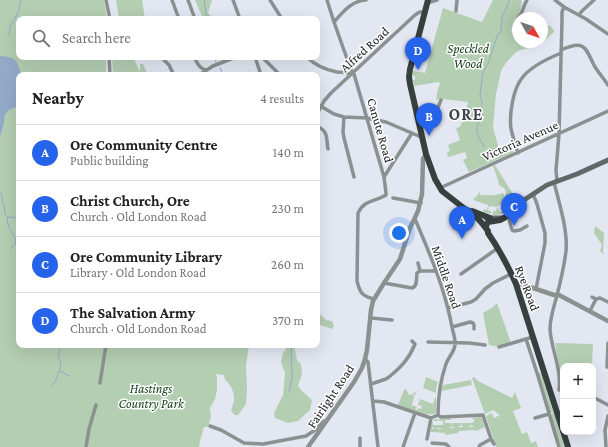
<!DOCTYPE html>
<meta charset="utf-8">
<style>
body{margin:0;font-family:"Crimson Pro",serif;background:#f2f2f2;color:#222}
.controls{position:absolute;right:12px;bottom:12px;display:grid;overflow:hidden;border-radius:8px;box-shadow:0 4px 16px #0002}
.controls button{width:36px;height:36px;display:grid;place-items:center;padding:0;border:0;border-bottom:1px solid #e0e0e0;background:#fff;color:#222;font:20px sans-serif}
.compass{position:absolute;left:512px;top:12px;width:36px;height:36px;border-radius:50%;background:#fff;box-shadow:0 4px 16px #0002;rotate:130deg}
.you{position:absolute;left:399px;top:233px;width:14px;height:14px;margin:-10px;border:3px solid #fff;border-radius:50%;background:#1a73e8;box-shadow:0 0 0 6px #1a73e833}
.badge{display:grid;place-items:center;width:26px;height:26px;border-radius:50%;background:#2563eb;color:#fff;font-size:13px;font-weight:700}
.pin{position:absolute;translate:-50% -33px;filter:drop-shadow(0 1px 2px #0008)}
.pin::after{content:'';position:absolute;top:21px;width:14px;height:12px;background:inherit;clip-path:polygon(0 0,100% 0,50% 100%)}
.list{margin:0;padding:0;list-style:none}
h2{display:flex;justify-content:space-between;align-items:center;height:52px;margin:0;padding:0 16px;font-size:17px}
h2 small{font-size:13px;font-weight:400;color:#767676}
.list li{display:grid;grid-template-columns:26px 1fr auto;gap:12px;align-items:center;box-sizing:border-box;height:56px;padding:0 16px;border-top:1px solid #e0e0e0}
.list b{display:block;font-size:15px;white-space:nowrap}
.list p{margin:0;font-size:13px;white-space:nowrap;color:#767676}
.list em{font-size:13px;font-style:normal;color:#767676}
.icon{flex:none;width:22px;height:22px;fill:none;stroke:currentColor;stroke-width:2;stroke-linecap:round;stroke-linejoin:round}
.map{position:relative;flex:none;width:608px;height:447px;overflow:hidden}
.search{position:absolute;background:#fff;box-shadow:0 4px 16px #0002;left:16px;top:16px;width:304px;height:44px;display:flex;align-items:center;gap:10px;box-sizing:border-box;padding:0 14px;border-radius:8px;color:#767676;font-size:15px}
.panel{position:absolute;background:#fff;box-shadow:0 4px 16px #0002;left:16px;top:72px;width:304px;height:276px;border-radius:8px}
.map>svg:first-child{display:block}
.green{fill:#b4ceb2}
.water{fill:#93aac7}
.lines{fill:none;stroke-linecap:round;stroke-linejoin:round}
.stream{stroke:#93aac7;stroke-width:1}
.minor{stroke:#8b9191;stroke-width:3.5}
.tertiary{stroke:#8b9191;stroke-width:4.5}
.secondary{stroke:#606968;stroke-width:5}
.trunk{stroke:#36403f;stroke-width:6}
.labels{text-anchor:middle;stroke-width:3;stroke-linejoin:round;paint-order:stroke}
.park-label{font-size:13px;font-style:italic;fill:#123b14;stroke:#fff}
.street-label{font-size:13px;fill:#202226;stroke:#fff}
.district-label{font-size:17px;font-weight:bold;letter-spacing:1px;fill:#40434c;stroke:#fff}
</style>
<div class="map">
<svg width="608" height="447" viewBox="0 0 608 447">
<rect width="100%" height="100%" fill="#e3e7f2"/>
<path class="green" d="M0 0H104L107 19H19V57H106V75H22L12 58 0 56Z
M116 0H142L145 19H119Z
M195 0H212L208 13 210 15 215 19H203Z
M493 0H521L522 1 518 20 511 30 512 32 518 34V42H542V32L549 25 554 30V32L539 46 520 50 515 53 506 63 501 71 496 94 493 127 500 153H504L512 151 514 152 469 172 463 160 467 158 465 152 448 157 447 152 450 151 448 145 460 140 456 128 460 127 466 111 468 102 442 99 436 100 437 93 440 83 438 82 414 86 413 80H415V76H413V71L425 73 443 8 482 22Z
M112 57H133L140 72V64H143L148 75H113Z
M19 106V345H97L103 346V345H249L246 365 247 389 246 404 238 415H235L231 411C232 408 233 404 234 401 235 394 231 384 225 380L224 375 216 374 217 377V390L215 399 210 408 211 417 208 427H204L200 441 199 447H0V138L4 123 5 115 9 110Z
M495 165 516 199 517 204 513 208 512 205 514 203 511 198 498 206C501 201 506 198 506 192L504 188 499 185 498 180 493 166Z
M480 191V195C488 195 496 196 503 193L504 194V197L497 207 500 212 503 210 506 213 497 215H492L493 211H496L497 207 489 206 488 210 491 211V214L483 212 484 209 487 210 488 205 476 201 473 199 477 196Z
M595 226 604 233 603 252 604 255 600 251 602 245 594 233Z
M497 303 511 343 499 347 489 345 483 313 493 307Z
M317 311 326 320 332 321 334 326 332 329 317 324Z
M555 343 593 344 592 366H563V377L561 376Z
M286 345H294L297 360 301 364 302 374 298 386 302 391 312 400 310 410 298 421 288 423 275 418 274 413 283 395 285 373 281 362 283 353 286 349Z
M541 372 553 412 550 413 538 374Z
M426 377 438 382 436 389V393L423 388Z
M474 377 478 381 512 398 515 392 521 408 513 411 522 434 527 432 531 443 536 441 538 447H496L486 416 492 413 494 418 500 415 493 410 485 414 472 378Z
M471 380 472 385 441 391 443 385Z
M406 389 409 395 412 394 414 397 413 393 416 392 411 407 412 405 417 407 415 411 398 405 404 390Z
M435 398H436V412L435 414H426L416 411 418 408 421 409 422 406 418 405 420 399 433 404Z
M554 413 564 447H560L550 414Z
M480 417 482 418 485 427 480 429 479 430 475 431 474 430 459 431 458 433 445 435V433L431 432 430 431 431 428 434 429V427L431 428C432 423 432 419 438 419V421H433V425H439V428H437V429H441V428H439V425H443V421H439V419L451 418V420H445V423H451L452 427H450V428H454V427H452V423H461V426H459V427H463V426H462V423H471L470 426H469V427H474V426H471V423L474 422V419H472V418Z"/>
<path class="water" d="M0 56C18 57 16 61 22 75H19V106L9 110 5 115 4 123 0 138Z"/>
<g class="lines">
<path class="stream" d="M204 0 207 19
M9 35 10 27 18 13 21 0
M215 57 216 62
M220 68 223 75
M484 147 483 144 479 138 477 132V126L482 117V101L480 95 482 79V75L489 61 497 36 501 31 502 17 508 4 509 0
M0 191 2 196V201L4 204 5 214 7 217 8 224 10 229 15 238 16 245 19 248
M8 217 19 218
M11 248 16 243
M60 371 69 376
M52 385 55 382 60 369 61 363 58 355 60 351 58 345
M289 392 292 377 291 345"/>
<path class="minor" d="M106 0 110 19
M172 0 179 19
M188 0 195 19
M233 0 240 19
M270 0 282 19
M327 0 334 22 351 70 354 74 384 177 386 193V195C375 202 365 199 358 213L357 281C360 293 362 296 374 299
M555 0 564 7 586 19 608 34
M427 3 437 0
M456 11 457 0
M579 15 582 11 594 0
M518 18C523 13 523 6 527 0
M334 22C343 12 351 1 366 0
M561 50C586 39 585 48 595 67 599 73 604 79 608 85
M109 57 110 75
M194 57C197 62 199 69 206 70
M255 57 261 75
M262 57 280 75
M307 57C315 65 326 70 337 72 341 72 346 72 350 74
M164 60 169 65 174 75
M199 75 213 66 236 57
M317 104 334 114 344 117 367 118 386 122 421 137
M317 114 324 101 331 93 415 15C419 12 421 11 425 12
M344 117 343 132 344 138 354 177
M419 123 433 120 441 100
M317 126C329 132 326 138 328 149
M518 153C515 145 513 137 511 129 509 115 513 89 522 78 530 67 549 58 561 53
M384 177 412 133
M557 181 556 170 559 134 562 20V12L564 7
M554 182C559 203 568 230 566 251 564 267 560 284 556 299 553 309 550 319 550 329 551 349 562 369 559 390
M440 188 608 111
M533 194 537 204 545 233V243L536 289
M393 198 421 203
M508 216 512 230 514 231 520 230 527 226
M415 219C430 254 445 289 452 327 453 333 456 339 455 345 454 353 448 357 446 364 440 381 438 398 438 415
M418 263 420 271
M461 274 498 248
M384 283 412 288C418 286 416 278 417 273L420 271H435
M596 299 600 298 608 302
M448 308 471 302 476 299 485 289 493 283 511 274
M590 311 596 299 592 297
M371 318 392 320
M452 327 470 322 473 323 474 325V329
M533 337 526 339 527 342 538 376 559 447
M428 342 469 343 485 345
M499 347 526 339
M365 359 368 362 378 447
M607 367 608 343
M100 383 106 345
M371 384 386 379 389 377C401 367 409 359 415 344L412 341
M593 397 608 405
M373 401 384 402 431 418
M535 418 549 414
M210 426 221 430 244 443 263 444 306 436 315 430 324 421
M360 438V447
M427 439 431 418 438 415 441 417 483 415 491 439 494 444
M432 443 446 444 449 447
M86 447 89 429 96 405
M403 447 415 413
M479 447 480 445 491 439
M606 447 605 430 608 416"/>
<path class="tertiary" d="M516 284H521L554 295H559L608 321
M308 447 354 382 362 368 365 359 367 350 371 310 373 301 384 283 400 259 410 228 418 211 422 194 423 159 426 154"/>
<path class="secondary" d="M486 218H504L508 216 515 211 524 200 547 185 577 174 608 160"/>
<path class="trunk" d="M428 0 410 69 409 77 410 84 426 154 435 179 442 191 465 209 466 211
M465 209C474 212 482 223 488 231V233C499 249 508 266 516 284L568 447
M472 211 490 218
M486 228V226L488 222 500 220 504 218"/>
</g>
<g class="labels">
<g class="park-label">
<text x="468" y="53">Speckled<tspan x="468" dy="15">Wood</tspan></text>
<text x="151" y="393">Hastings<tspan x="151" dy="15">Country Park</tspan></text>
</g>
<g class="street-label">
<text transform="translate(364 49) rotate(-42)" y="5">Alfred Road</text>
<text transform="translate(381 130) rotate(74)" y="5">Canute Road</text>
<text transform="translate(520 140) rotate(-24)" y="5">Victoria Avenue</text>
<text transform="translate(447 277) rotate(71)" y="5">Middle Road</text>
<text transform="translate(528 288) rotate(69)" y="5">Rye Road</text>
<text transform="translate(330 396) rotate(-56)" y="5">Fairlight Road</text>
</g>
<g class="district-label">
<text x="466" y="120">ORE</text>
</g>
</g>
</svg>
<div class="controls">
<button>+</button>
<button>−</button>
</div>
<svg class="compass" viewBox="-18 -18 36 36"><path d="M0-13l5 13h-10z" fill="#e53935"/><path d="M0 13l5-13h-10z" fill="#767676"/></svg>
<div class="you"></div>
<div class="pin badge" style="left:462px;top:239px">A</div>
<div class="pin badge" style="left:429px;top:136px">B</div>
<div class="pin badge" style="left:514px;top:226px">C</div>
<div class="pin badge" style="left:418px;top:70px">D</div>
<div class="search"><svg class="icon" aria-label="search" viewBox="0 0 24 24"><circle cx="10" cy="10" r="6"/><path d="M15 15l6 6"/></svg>Search here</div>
<section class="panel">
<h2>Nearby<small>4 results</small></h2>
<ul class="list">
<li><span class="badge">A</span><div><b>Ore Community Centre</b><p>Public building</p></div><em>140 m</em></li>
<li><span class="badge">B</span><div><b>Christ Church, Ore</b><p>Church · Old London Road</p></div><em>230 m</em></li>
<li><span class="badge">C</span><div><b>Ore Community Library</b><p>Library · Old London Road</p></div><em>260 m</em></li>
<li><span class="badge">D</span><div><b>The Salvation Army</b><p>Church · Old London Road</p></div><em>370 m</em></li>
</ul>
</section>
</div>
